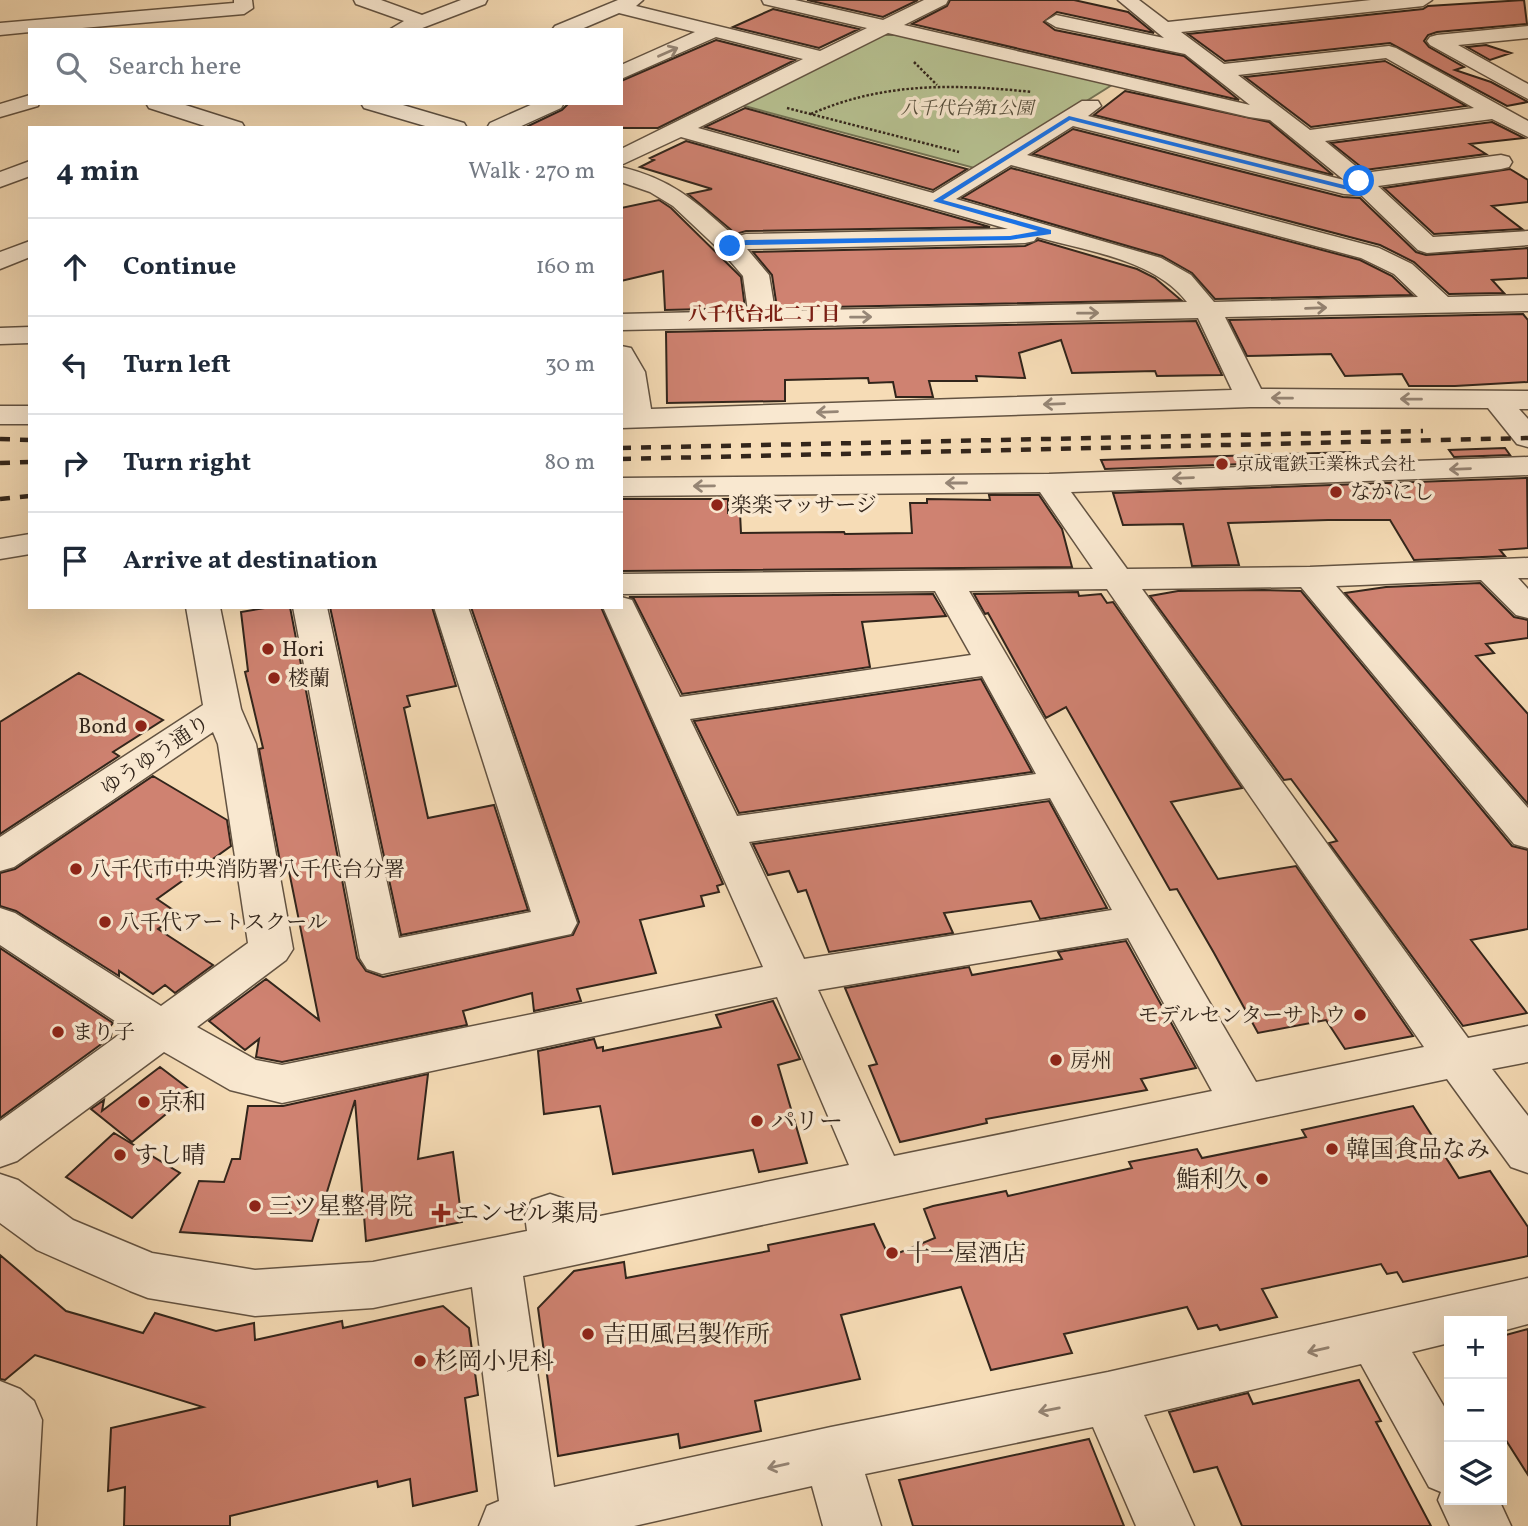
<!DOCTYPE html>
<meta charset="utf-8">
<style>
body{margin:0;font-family:Vollkorn,"Noto Serif JP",serif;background:#f6f6f7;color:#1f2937}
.controls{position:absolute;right:21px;bottom:21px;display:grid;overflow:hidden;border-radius:0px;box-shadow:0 7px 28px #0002}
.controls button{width:63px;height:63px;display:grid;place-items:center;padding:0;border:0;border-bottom:2px solid #e0e1e3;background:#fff;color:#1f2937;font:35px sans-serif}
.stop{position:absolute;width:21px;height:21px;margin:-16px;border:5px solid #1a73e8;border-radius:50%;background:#fff}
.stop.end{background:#1a73e8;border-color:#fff;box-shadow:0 2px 7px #0008}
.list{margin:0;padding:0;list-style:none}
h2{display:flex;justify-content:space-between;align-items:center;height:91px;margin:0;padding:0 28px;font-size:30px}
h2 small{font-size:23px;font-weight:400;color:#747a83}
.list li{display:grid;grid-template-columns:46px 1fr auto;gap:21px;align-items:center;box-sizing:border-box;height:98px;padding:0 28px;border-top:2px solid #e0e1e3}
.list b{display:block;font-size:26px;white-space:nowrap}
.list em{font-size:23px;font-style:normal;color:#747a83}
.icon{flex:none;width:38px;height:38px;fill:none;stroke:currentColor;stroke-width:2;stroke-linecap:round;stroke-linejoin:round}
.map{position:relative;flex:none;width:1528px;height:1526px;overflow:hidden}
.search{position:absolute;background:#fff;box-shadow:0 7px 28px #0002;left:28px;top:28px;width:595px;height:77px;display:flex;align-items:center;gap:18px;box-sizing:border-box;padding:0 24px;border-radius:0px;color:#747a83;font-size:26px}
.panel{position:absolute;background:#fff;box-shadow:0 7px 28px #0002;left:28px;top:126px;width:595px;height:483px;border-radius:0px}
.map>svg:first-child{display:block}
.green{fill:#b7c292;stroke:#747456;stroke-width:2}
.building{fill:#cf8271;stroke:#32251b;stroke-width:2}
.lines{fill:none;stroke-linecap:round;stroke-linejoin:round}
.minor-casing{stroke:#635342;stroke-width:3}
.path{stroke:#32251b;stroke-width:2.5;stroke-dasharray:2.5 2;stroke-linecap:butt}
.minor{fill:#f9e8d0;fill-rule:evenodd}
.rail{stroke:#32251b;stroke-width:4.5;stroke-dasharray:10 10;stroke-linecap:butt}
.oneway{stroke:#968676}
.route{fill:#1a73e8}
.poi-dot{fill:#8f2418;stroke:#f9e8d0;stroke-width:2.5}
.labels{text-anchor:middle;stroke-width:7;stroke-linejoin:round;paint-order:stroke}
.far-park-label{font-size:18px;font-style:italic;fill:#534c39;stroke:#f9e8d0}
.far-poi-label{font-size:18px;fill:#32251b;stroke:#f9e8d0;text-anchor:start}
.far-neighbourhood-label{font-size:19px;font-weight:bold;fill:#7a1f14;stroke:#f9e8d0}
.poi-label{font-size:21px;fill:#32251b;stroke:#f9e8d0;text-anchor:start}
.street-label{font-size:21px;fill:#32251b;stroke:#f9e8d0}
.near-poi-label{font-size:24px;fill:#32251b;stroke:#f9e8d0;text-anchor:start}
</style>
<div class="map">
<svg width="1528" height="1526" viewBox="0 0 1528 1526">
<rect width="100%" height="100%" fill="#f6dcb6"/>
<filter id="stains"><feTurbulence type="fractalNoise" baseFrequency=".00286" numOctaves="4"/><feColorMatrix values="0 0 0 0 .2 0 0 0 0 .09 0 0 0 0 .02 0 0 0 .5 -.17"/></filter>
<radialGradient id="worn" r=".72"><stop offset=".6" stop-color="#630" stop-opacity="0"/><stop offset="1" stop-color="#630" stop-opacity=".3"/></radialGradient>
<path class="green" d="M882 35H904L1112 85 978 169 741 105Z"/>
<path class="building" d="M807 0H918L883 17Z
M950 0H1074L1128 12 1154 33 1057 12 1044 22 1055 30 1184 56 1239 100 912 24 947 6Z
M1524 0 1527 24 1437 32 1428 35 1424 41 1429 47 1464 67 1455 70 1491 82 1528 102 1507 106 1390 43 1225 61 1188 34 1423 9 1428 6Z
M773 9 859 29 819 48 733 27Z
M716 40 795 60 658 128H524L562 110 569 103H621V81Z
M1486 45 1511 53 1490 60 1467 47Z
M1385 61 1466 106 1311 127 1245 77Z
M1125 91 1269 122 1333 175 1094 115Z
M745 108 842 135 967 169 933 190 705 127Z
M1492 122 1524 138 1470 144 1486 154 1365 170 1331 143Z
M1073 129 1343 197 1360 198 1416 252 1426 255 1528 248V278L1492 280 1504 293 1449 294 1414 262 1380 245 1033 154Z
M686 141 990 227 746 231 736 234 688 194 712 189 640 167 654 160 650 158Z
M1011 168 1360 260 1392 276 1412 295 1215 299 1192 273 1162 256 962 198Z
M1510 169 1528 180V202L1492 206 1522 229 1434 234 1384 188Z
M659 200 671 208 741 277 745 308 665 310 663 271 621 281V208Z
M1038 240 1137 269 1155 278 1181 300 777 308 772 275 753 252 1025 246Z
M1523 314 1528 320V382L1455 386H1409L1402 374 1345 376 1331 354 1247 356 1229 320Z
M1196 321 1222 375 1157 376 1155 371 1072 373 1061 340 1019 353 1025 378 976 376 977 381H929L933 397H896L893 382 869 383 868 378 785 380V401L667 403 666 332Z
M1505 448 1510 455 1454 457 1449 450Z
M1350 452 1356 460 1105 469 1101 460Z
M1527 478 1528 548 1500 550 1505 556 1414 560 1390 520H1328L1228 523 1239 565 1192 566 1183 524 1123 525 1113 493Z
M989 495H1039L1062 529 1072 567 621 571V499H728V513H740L741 533 844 532 845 534 912 533 910 503H927V499L990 500Z
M1480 583 1514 617 1528 620V638L1486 644 1494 653 1476 656 1528 714V804L1345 593 1386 587Z
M1264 590 1301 591 1512 846 1528 850V929L1471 940 1527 1013 1463 1026 1329 843 1337 841 1291 779 1284 780 1150 596 1178 591Z
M1078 592 1079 596 1101 594 1107 603 1113 602 1242 788 1171 802 1218 879 1296 866 1413 1036 1345 1049 1326 1020 1258 1033 1214 953 1177 889 1170 890 1066 707 1046 718 988 613 985 614 974 594Z
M933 594 946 616 862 622 870 667 682 694 634 599 629 597Z
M271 607H290L357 958 366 971 383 977 573 935 579 922 471 607H601L723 884 717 886 719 892 701 896 704 906 640 920 656 973 577 989 581 1001 534 1011 532 993 463 1011 467 1025 282 1062 256 1057 259 1039 245 1050 209 1021 266 979 319 1020 289 871 282 872 259 749 263 748 245 672 248 671 241 612Z
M330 607H432L456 686 407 696 410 706 404 708 428 818 494 805 528 910 401 935Z
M79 673 163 720 113 752 119 756 0 834V722Z
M981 679 1032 772 739 813 694 721Z
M153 776 227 820 231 846 157 899 179 914 158 929 213 965 175 993 165 985 153 994 119 971V976L16 911 0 906V873L15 869Z
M1049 801 1107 908 1040 919 1031 901 944 913 953 933 829 952 806 890 798 892 789 871 768 875 753 844Z
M1126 941 1196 1068 1141 1079 1147 1090 986 1119 987 1123 900 1142 869 1066 877 1064 845 988 969 967 972 975 1062 959 1058 952Z
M0 948 113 1023 109 1028 112 1030 111 1037 0 1118Z
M773 1001 800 1059 778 1065 807 1163 759 1172 753 1150 613 1174 600 1106 544 1114 538 1051 594 1039 597 1048 603 1047V1051L721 1027 716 1015Z
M160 1067 193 1092 132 1142 91 1109 104 1100 102 1111Z
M428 1074 418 1159 453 1152 462 1222 366 1241 355 1100 312 1241 180 1232 199 1181 224 1182 232 1159H240L248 1106H283Z
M1413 1106 1459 1178 1490 1171 1528 1227V1256L1403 1282 1397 1272 1387 1274 1381 1264 1262 1289 1277 1317 1220 1330 1217 1325 1198 1329 1187 1307 1064 1334 1072 1353 991 1370 961 1287 841 1315 860 1379 755 1401 761 1431 680 1448 678 1434 558 1456 538 1308 574 1271 624 1262 626 1278 769 1251 768 1245 874 1224 889 1257 935 1238 924 1209 933 1206 1006 1191 1008 1196 1132 1168 1129 1162 1197 1149 1202 1158 1306 1137 1302 1130Z
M114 1133 180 1173 132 1218 66 1177Z
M0 1255 66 1311 143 1333 155 1313 216 1331 254 1323 255 1340 342 1321 343 1328 443 1306 469 1328 478 1395 465 1398 477 1491 413 1506 410 1479 378 1487 377 1481 230 1516V1526H124L125 1487 108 1491 111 1428 203 1407 35 1355 5 1380 0 1379Z
M1528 1329V1475L1502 1434V1336Z
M1359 1380 1381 1421 1376 1422 1431 1526H1242L1217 1467 1194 1472 1169 1412 1248 1393 1253 1404Z
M1089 1439 1124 1526H913L899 1480Z"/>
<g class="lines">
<defs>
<path id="minor" d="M234 0H252L253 8 244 14 59 30H30V32L0 35V23L234 3Z
M354 0H381L422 15 461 0H487L485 4 417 30H389L404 21 356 4Z
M618 0H643L636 6 820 51 867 28 764 4 762 0H795L883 20 924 0H948L946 4 904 25 1250 105 1185 54 1056 27 1046 21 1056 15 1164 38 1118 0H1139L1168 22 1371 0H1432L1423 6 1181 32 1224 64 1389 46 1396 48 1528 121V137L1492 119 1325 141 1364 173 1501 155 1509 157 1512 162 1509 167 1501 169 1378 186 1433 237 1528 231V245L1427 253 1418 250 1361 195 1344 194 1073 126 1027 155 1379 248 1412 264 1448 297 1528 295V311L1225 317 1261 389 1528 391V409H1519L1528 419V447L1517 444 1488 408 1250 407 621 428V346L631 348 645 372 651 409 1232 390 1198 318 621 330V314L748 311 743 276 725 255 673 206 650 192 621 182V167C674 180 696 202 735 237L746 234 1008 229 681 137 621 165V149L803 59 716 37 621 79V65L695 32 619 13 579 30H552L555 26ZM888 33 1249 117 1270 120 1344 180 1088 116 1101 106 1098 101H1082L933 193 698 128ZM1386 58 1474 108 1310 130 1238 75ZM1011 165 1361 258 1394 274 1418 297 1214 302 1191 275 1161 258 956 199ZM1037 237C1086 251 1154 259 1187 302L775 311 769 275 747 249 1025 243 1034 241Z
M1528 26V38L1458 45 1528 84V99L1430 45 1427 41 1430 37 1437 35Z
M30 95V103H39L38 106 0 117V104Z
M146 103H179L242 123 245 128H211L149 108Z
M361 103H396L464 123 467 128H432L364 108Z
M535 103H564L561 108 517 128H487L490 123Z
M30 161V176L0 187V172Z
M30 241V257L0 269V252Z
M30 327V343L0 344V328Z
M0 406H30V424H0Z
M1528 457V475L1071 492 1127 569 1310 567 1528 558V578H1518L1528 589V618L1516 615 1481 580 1336 586 1528 808V848L1514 844 1301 587 1142 589 1468 1038 1528 1026V1062L1492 1069 1528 1116V1173L1511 1167 1447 1079 523 1276 554 1487 831 1427 1108 1372 1528 1278V1324L1502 1331V1321H1449V1343L1412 1352 1449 1415V1500H1499L1511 1526H1450L1438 1500 1441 1492 1429 1487 1361 1364 1144 1415 1194 1526H1136L1093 1427 865 1474 881 1526H823L812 1486 634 1526H479L487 1506 499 1501 472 1287 373 1308 255 1316 148 1298 130 1291 37 1250 0 1223V1174L18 1180 73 1220 152 1253 255 1270 373 1262 527 1231 525 1215 532 1200 550 1194 568 1200 576 1221 849 1165 777 997 282 1103 230 1090 164 1052 17 1161 0 1167V1121L127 1029 0 945V908L15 913 161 1006 248 943 218 744 213 732 14 867 0 871V837L203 705 186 607H220L241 709 256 744 293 949 286 960 197 1027 256 1060 282 1065 763 967 603 607H621V597L632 600 680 697 971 655 935 591 621 594V574L1093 569 1040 492 621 496V478L1049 474ZM1107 589 1424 1047 1256 1082 969 591ZM982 676 1036 774 737 816 690 719ZM1050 798 1112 910 804 959 749 842ZM1128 938 1212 1091 894 1156 818 990Z
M30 534V554L0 559V539Z
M293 607H327L399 938 531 912 434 607H468L577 923 571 934 382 974 367 969 360 958Z
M0 1381 20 1389 34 1401 42 1420 36 1526H0Z"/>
</defs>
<use href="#minor" class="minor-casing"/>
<path class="path" d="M914 62 937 85
M787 108 959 152
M811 114C883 82 955 84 1032 92"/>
<use href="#minor" class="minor"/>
<path class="rail" d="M0 439 30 440
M621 448 1423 431
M621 459 1528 438
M0 463 30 462
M0 499 30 496"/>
</g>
<defs><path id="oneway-shaft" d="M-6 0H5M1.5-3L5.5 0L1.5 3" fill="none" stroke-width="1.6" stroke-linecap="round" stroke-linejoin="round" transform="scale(1.75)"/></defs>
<g class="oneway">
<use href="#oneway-shaft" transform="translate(668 52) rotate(-24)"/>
<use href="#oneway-shaft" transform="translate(1316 308) rotate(-2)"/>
<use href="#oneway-shaft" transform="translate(1088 313) rotate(-1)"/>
<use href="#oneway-shaft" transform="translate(861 317) rotate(-1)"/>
<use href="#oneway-shaft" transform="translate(1282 398) rotate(-179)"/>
<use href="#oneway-shaft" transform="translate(1411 399) rotate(-179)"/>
<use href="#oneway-shaft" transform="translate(1054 404) rotate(178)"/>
<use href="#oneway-shaft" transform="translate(827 412) rotate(178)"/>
<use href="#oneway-shaft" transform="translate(1460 469) rotate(178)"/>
<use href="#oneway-shaft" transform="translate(1183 478) rotate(178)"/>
<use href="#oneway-shaft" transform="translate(956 483) rotate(180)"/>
<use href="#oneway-shaft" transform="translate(704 486) rotate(179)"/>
<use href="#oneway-shaft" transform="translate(1318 1350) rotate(167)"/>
<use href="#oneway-shaft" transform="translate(1049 1410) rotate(169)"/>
<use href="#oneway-shaft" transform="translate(778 1466) rotate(167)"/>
</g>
<path class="route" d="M1069 116 1344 185 1361 187 1355 181 1359 179 1371 189H1344L1070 120 943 200 1051 230V234L1010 240 746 245 730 248 726 246 746 240 1010 236 1038 231 933 201Z"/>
<g class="poi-dot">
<circle cx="1222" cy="464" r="7"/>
<circle cx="1336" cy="492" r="7"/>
<circle cx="717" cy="505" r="7"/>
<circle cx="268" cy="649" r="7"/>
<circle cx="274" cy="678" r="7"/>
<circle cx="141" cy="726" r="7"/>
<circle cx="76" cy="869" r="7"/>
<circle cx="105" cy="922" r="7"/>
<circle cx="1360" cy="1015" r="7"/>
<circle cx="58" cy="1032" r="7"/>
<circle cx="1056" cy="1060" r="7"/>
<circle cx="144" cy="1102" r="7"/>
<circle cx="757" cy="1121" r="7"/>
<circle cx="1332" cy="1149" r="7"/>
<circle cx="120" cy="1155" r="7"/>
<circle cx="1262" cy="1179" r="7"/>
<circle cx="255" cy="1206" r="7"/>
<path d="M437.5 1202.5h7v7h7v7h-7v7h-7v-7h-7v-7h7z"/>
<circle cx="892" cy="1253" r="7"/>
<circle cx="588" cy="1334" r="7"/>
<circle cx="420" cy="1361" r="7"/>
</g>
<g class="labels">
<g class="far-park-label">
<text x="967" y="114">八千代台第1公園</text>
</g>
<g class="far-poi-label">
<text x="1236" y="470">京成電鉄工業株式会社</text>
</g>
<g class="far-neighbourhood-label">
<text x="764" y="320">八千代台北二丁目</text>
</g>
<g class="poi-label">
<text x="1350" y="499">なかにし</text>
<text x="731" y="512">楽楽マッサージ</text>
<text x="282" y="656">Hori</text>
<text x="288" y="685">楼蘭</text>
<text x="127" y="733" text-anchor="end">Bond</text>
<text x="90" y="876">八千代市中央消防署八千代台分署</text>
<text x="119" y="929">八千代アートスクール</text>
<text x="1346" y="1022" text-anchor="end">モデルセンターサトウ</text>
<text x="72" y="1039">まり子</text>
<text x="1070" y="1067">房州</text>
</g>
<g class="street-label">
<text transform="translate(155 755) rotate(-34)" y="7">ゆうゆう通り</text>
</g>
<g class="near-poi-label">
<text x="158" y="1110">京和</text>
<text x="771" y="1129">パリー</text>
<text x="1346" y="1157">韓国食品なみ</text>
<text x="134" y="1163">すし晴</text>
<text x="1248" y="1187" text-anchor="end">鮨利久</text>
<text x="269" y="1214">三ツ星整骨院</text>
<text x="455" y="1221">エンゼル薬局</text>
<text x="906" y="1261">十一屋酒店</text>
<text x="602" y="1342">吉田風呂製作所</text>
<text x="434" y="1369">杉岡小児科</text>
</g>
</g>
<rect width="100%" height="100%" filter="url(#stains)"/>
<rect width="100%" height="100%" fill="url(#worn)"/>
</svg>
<div class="controls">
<button>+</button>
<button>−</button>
<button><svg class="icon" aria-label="layers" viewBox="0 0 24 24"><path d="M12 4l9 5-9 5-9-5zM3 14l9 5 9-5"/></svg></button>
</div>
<div class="stop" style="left:1359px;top:181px"></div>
<div class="stop end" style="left:730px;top:246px"></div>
<div class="search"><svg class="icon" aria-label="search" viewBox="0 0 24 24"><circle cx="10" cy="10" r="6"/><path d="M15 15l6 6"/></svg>Search here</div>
<section class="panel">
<h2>4 min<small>Walk · 270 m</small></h2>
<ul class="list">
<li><svg class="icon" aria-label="ahead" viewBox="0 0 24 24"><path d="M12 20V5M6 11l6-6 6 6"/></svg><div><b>Continue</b></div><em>160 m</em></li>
<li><svg class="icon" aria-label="left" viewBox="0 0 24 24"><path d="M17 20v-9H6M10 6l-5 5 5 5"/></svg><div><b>Turn left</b></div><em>30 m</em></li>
<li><svg class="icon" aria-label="right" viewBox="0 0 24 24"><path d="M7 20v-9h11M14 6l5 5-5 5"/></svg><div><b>Turn right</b></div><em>80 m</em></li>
<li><svg class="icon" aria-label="arrive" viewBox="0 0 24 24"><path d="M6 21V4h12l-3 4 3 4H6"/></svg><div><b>Arrive at destination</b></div></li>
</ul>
</section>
</div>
